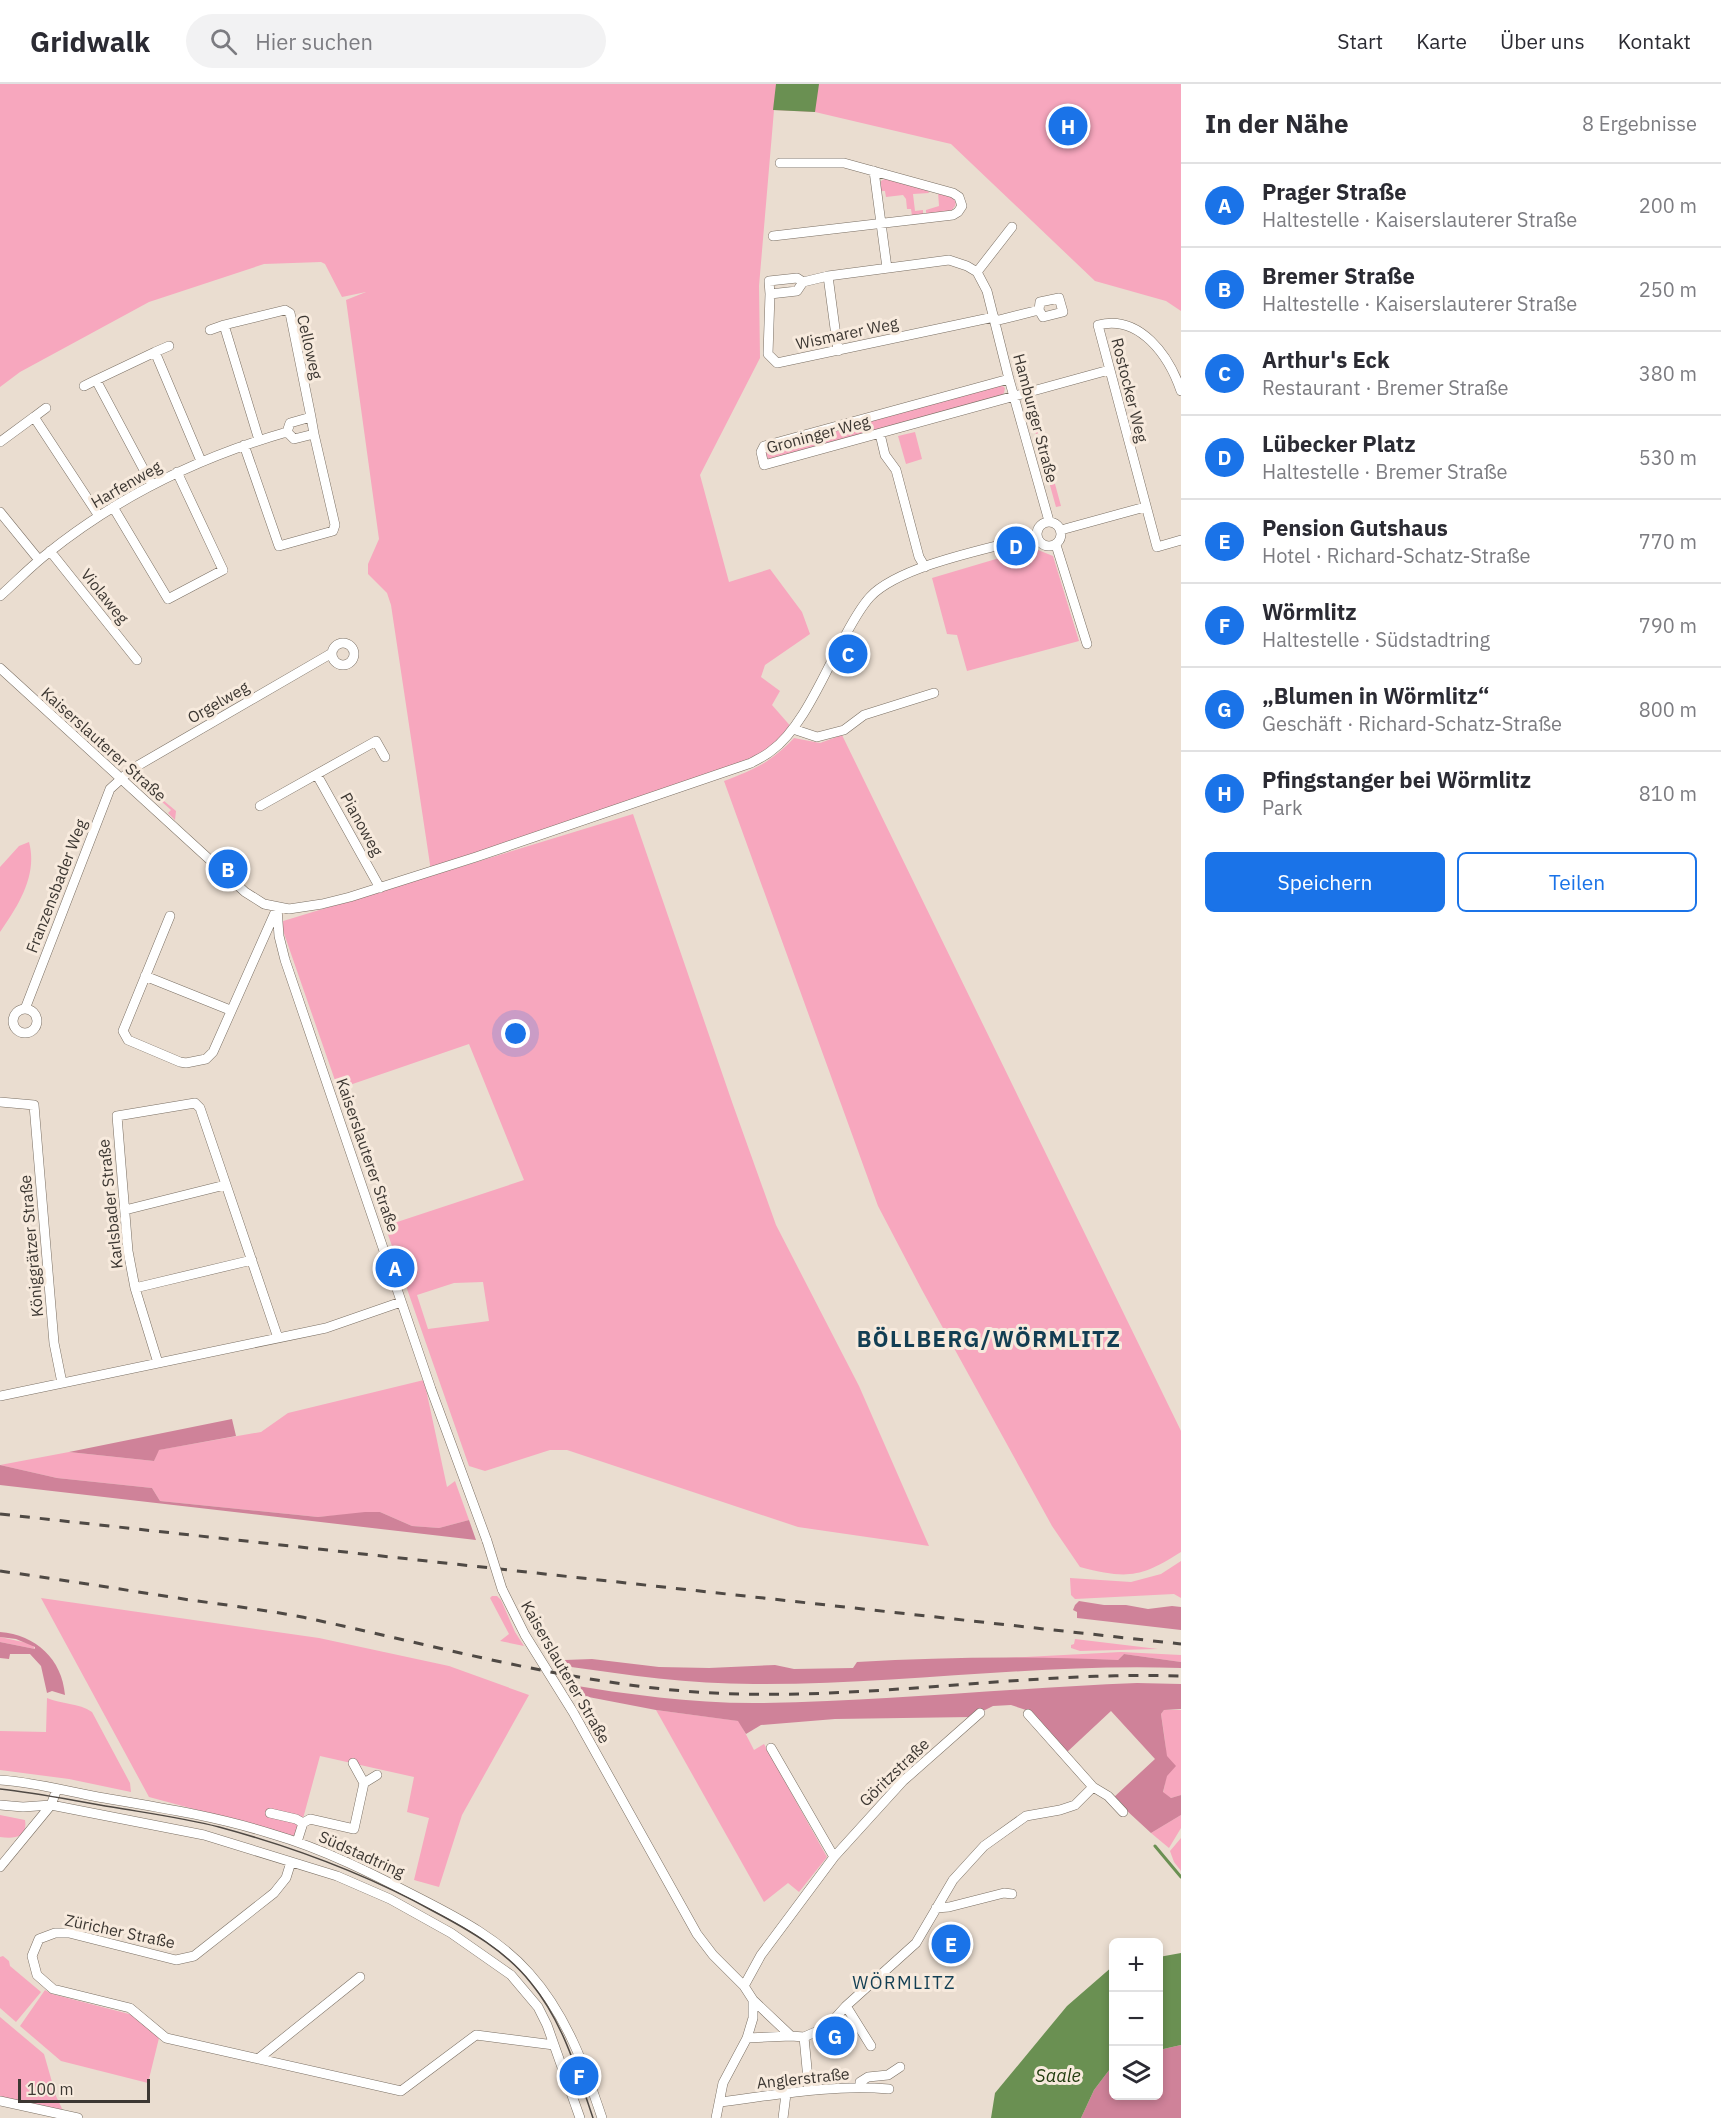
<!DOCTYPE html>
<html lang="de">
<meta charset="utf-8">
<style>
body{margin:0;font-family:"IBM Plex Sans",sans-serif;background:#f2f2f3;color:#2b2b33}
.controls{position:absolute;right:18px;bottom:18px;display:grid;overflow:hidden;border-radius:9px;box-shadow:0 3px 9px #0003}
.controls button{width:54px;height:54px;display:grid;place-items:center;padding:0;border:0;border-bottom:2px solid #e1e1e2;background:#fff;color:#2b2b33;font:30px sans-serif}
.scale{position:absolute;left:18px;bottom:15px;width:132px;box-sizing:border-box;padding-left:6px;border:3px solid #3c3732;border-top:0;font-size:16px;line-height:21px;white-space:nowrap;color:#3c3732;-webkit-text-stroke:4px #f7eadd;paint-order:stroke}
.you{position:absolute;left:516px;top:950px;width:21px;height:21px;margin:-15px;border:4px solid #fff;border-radius:50%;background:#1a73e8;box-shadow:0 0 0 9px #1a73e833}
.badge{display:grid;place-items:center;width:39px;height:39px;border-radius:50%;background:#1a73e8;color:#fff;font-size:20px;font-weight:700}
.pin{position:absolute;translate:-50% -50%;border:3px solid #fff;box-shadow:0 2px 6px #0006}
.list{margin:0;padding:0;list-style:none}
h2{display:flex;justify-content:space-between;align-items:center;height:78px;margin:0;padding:0 24px;font-size:26px}
h2 small{font-size:20px;font-weight:400;color:#7c7c81}
.list li{display:grid;grid-template-columns:39px 1fr auto;gap:18px;align-items:center;box-sizing:border-box;height:84px;padding:0 24px;border-top:2px solid #e1e1e2}
.list b{display:block;font-size:22px;white-space:nowrap}
.list p{margin:0;font-size:20px;white-space:nowrap;color:#7c7c81}
.list em{font-size:20px;font-style:normal;color:#7c7c81}
.actions{display:flex;gap:12px;padding:18px 24px}
.actions a{flex:1;padding:14px 0;border:2px solid #1a73e8;border-radius:9px;text-align:center;font-size:21px;color:#1a73e8}
.actions .main{background:#1a73e8;color:#fff}
.icon{flex:none;width:33px;height:33px;fill:none;stroke:currentColor;stroke-width:2;stroke-linecap:round;stroke-linejoin:round}
.map{position:relative;flex:none;width:1181px;height:2034px;overflow:hidden}
header{display:flex;align-items:center;gap:36px;box-sizing:border-box;height:84px;padding:0 30px;background:#fff;border-bottom:2px solid #e1e1e2}
header strong{font-size:28px}
nav{display:flex;gap:33px;margin-inline-start:auto;font-size:21px}
.search{width:420px;height:54px;background:#f2f2f3;display:flex;align-items:center;gap:15px;box-sizing:border-box;padding:0 21px;border-radius:33px;color:#7c7c81;font-size:22px}
main{display:flex}
aside{flex:1;background:#fff}
.map>svg:first-child{display:block}
.green{fill:#f7a7be;fill-rule:evenodd}
.forest{fill:#cf8299}
.water{fill:#6a9052}
.lines{fill:none;stroke-linecap:round;stroke-linejoin:round}
.stream{stroke:#6a9052;stroke-width:3}
.minor-casing{stroke:#7a6f63;stroke-width:10}
.minor{stroke:#fff;stroke-width:9}
.tram{stroke:#4f4944;stroke-width:1.5}
.rail{stroke:#4f4944;stroke-width:3;stroke-dasharray:10 10;stroke-linecap:butt}
.minor-bridge-casing{stroke:#7a6f63;stroke-width:10;stroke-linecap:butt}
.minor-bridge{stroke:#fff;stroke-width:9}
.labels{text-anchor:middle;stroke-width:6;stroke-linejoin:round;paint-order:stroke}
.street-label{font-size:16px;fill:#3c3732;stroke:#f7eadd}
.neighbourhood-label{font-size:18px;letter-spacing:1.5px;fill:#123e53;stroke:#f7eadd}
.water-label{font-size:18px;font-style:italic;fill:#223c0f;stroke:#f7eadd}
.district-label{font-size:22px;font-weight:bold;letter-spacing:1.5px;fill:#123e53;stroke:#f7eadd}
</style>
<header>
<strong>Gridwalk</strong>
<div class="search"><svg class="icon" aria-label="search" viewBox="0 0 24 24"><circle cx="10" cy="10" r="6"/><path d="M15 15l6 6"/></svg>Hier suchen</div>
<nav><a>Start</a><a>Karte</a><a>Über uns</a><a>Kontakt</a></nav>
</header>
<main>
<div class="map">
<svg width="1181" height="2034" viewBox="0 0 1181 2034">
<rect width="100%" height="100%" fill="#eaddd0"/>
<path class="green" d="M0 0H1181V227L1166 217 1095 197 951 60 815 28 774 26 759 202 760 274 700 391 729 498 770 485 802 528 810 550 765 581 761 593 780 607 772 621 793 645 751 679 431 787 391 521 387 509 368 490V480L379 455 346 216 366 208 342 213 325 180 321 178 264 180 149 218 20 288 0 303Z
M886 94 927 105 929 109 913 110 915 127 923 126V131L912 132 911 125H907L906 115 903 111 886 113 885 107H881V97Z
M938 108 952 113 956 118 955 122 951 127 926 130V126L939 122Z
M1000 300 1005 304 1004 309 1001 312 769 375 766 372V367L771 364Z
M1033 320 1041 348 1036 350 1027 323Z
M915 348 922 375 906 380 898 352Z
M1049 378 1061 422 1056 423 1044 380Z
M1033 464 1053 472 1079 557 967 587 957 551 947 550 932 494Z
M842 651 1181 1347V1468C1140 1494 1127 1495 1080 1483L1052 1442 922 1206 878 1122 724 697C755 685 770 679 794 654L820 659Z
M133 691 176 727 175 736 168 729 171 726 140 698 137 700 132 695Z
M633 730 732 1018 776 1141 859 1302 929 1462 798 1443 567 1366H550L485 1387 469 1382 385 1142 524 1096 469 960 338 1005 280 838ZM483 1198 489 1237 428 1245 417 1211 454 1199Z
M29 758C38 791 18 822 0 848V783L19 762Z
M424 1296 447 1403 455 1397 469 1436 439 1444 412 1442 380 1428 318 1433 160 1417 152 1404 57 1394 0 1381 69 1368 154 1377 158 1366 261 1348 288 1329Z
M1181 1477V1514L1174 1510 1075 1515 1071 1511 1070 1494 1131 1498 1161 1490Z
M492 1512H497L501 1516 515 1548 524 1562 500 1557 509 1550 490 1514Z
M41 1514 319 1554 449 1582 529 1611 462 1731 439 1803 414 1796 429 1734 407 1728 414 1693 320 1672 298 1753 149 1713Z
M0 1553 32 1560 35 1565 0 1558Z
M1075 1555 1158 1565 1080 1567 1071 1564V1561L1074 1560Z
M1121 1568 1181 1571V1578L1124 1570 1118 1576 1006 1574Z
M47 1614C61 1620 79 1619 92 1628L130 1699 131 1708 69 1695 0 1686V1647L46 1648Z
M656 1626 739 1637 754 1666 764 1660 827 1773 799 1808 788 1799 764 1818Z
M1164 1626H1181V1711L1171 1714 1163 1709C1170 1682 1165 1657 1161 1630Z
M0 1731 25 1736C28 1754 14 1755 0 1753Z
M1181 1731V1744L1169 1764 1151 1749Z
M1181 1754V1787L1174 1778 1170 1767Z
M3 1872 9 1877 10 1882 41 1908 16 1938 0 1924V1873Z
M45 1906 52 1910 133 1931 159 1954 148 1999 61 1977 20 1942Z
M0 1933 44 1970 56 2012 65 2031 0 2017Z"/>
<path class="forest" d="M232 1335 236 1352 159 1366 154 1377 69 1368Z
M0 1381 57 1394 152 1404 160 1417 318 1433 365 1428H380L412 1442 439 1444 469 1436 476 1456 0 1401Z
M1079 1517 1104 1521H1126L1148 1525 1172 1522 1181 1523V1546L1077 1534V1528L1073 1526 1075 1521Z
M0 1548C36 1551 62 1575 65 1611L52 1607 47 1609 41 1582 30 1570H10L9 1575 0 1574V1558L35 1565V1563L16 1555 0 1553Z
M1124 1570 1181 1578V1584C1038 1579 897 1601 754 1600 690 1600 627 1591 564 1582L565 1576 592 1575 659 1583 709 1584 775 1581 794 1585 853 1584 857 1578C944 1573 1031 1572 1118 1576Z
M1137 1599 1181 1600V1625L1164 1626 1161 1630 1167 1672 1176 1682 1167 1692 1163 1708 1171 1714 1181 1711V1731L1151 1749 1113 1714 1155 1675 1111 1627 1066 1669 1026 1626 1011 1621 993 1622 971 1633 835 1635 761 1641 746 1650 738 1637 656 1626 578 1611 565 1600C631 1611 697 1620 764 1619 888 1617 1013 1604 1137 1599Z
M1181 1961V2034H1081L1094 2006 1113 1981 1114 2012H1158L1159 1966Z"/>
<path class="water" d="M776 0H819L815 28 773 26Z
M1181 1869V1961L1159 1966V1873Z
M1113 1882V1981L1094 2006 1081 2034H991L995 2009 1067 1922Z"/>
<g class="lines">
<path class="stream" d="M1155 1762 1181 1793"/>
<defs>
<path id="minor" d="M874 87 887 184
M773 152 953 131 958 128 962 122 959 113 953 109 844 79H780
M977 188 1012 143
M828 192 838 267
M803 198 797 207 770 210 769 197 797 194 803 198 828 192 949 176 967 182 977 188 987 207 1009 295 1049 437
M770 210 768 270 777 279 994 233
M1059 214 1063 228 1043 233 1039 226 1040 218Z
M995 237 1039 226
M210 246 224 241
M155 268 169 262
M1009 295 764 362 761 368 764 381 1109 286
M84 302 96 296
M1181 307C1169 272 1140 230 1098 241L1157 463 1181 456
M34 333 46 324
M311 333 314 350 294 355 287 348 290 339Z
M880 350 885 371 896 386 919 473 925 483
M259 356 224 241 285 226 290 229 311 333
M0 358 34 333 99 432
M244 361 279 462 333 447 335 441 314 350
M152 401 96 296 155 268 201 377
M113 423 168 515 223 486 177 388
M0 428 39 476
M1037 450a12 12 0 1 1 24 0a12 12 0 1 1-24 0Z
M1061 446 1145 423
M1056 461 1087 560
M50 467 137 576
M0 512C16 498 31 482 48 469 119 412 200 373 287 348
M332 570a11 11 0 1 1 22 0a11 11 0 1 1-22 0Z
M0 584 245 808 264 820 289 825 322 820 350 813 476 773 751 679C758 675 765 672 771 667 803 644 825 587 845 552 852 539 860 524 870 513 900 481 992 464 1036 452
M793 645 817 653 844 646 864 631 934 609
M317 691 380 804
M260 722 376 657 385 673
M277 824 279 852 285 876 431 1305 487 1457
M170 832 123 947 128 956 180 978 186 979 206 975 213 968 277 824
M145 892 230 926
M25 925 110 705 132 685 332 569
M13 937a12 12 0 1 1 24 0a12 12 0 1 1-24 0Z
M0 1018 34 1021 54 1259 62 1299
M125 1126 225 1101
M135 1204 252 1176
M158 1279 135 1204 128 1167 117 1032 195 1019 200 1024 278 1254
M0 1312 326 1244 401 1218
M502 1505 525 1551 573 1628 697 1850 713 1871 744 1902 753 1916V1934L747 1954 723 1999 716 2034
M1028 1630 1093 1703 1108 1712 1123 1728
M771 1664 834 1773
M353 1679 364 1699
M0 1696C33 1698 66 1707 98 1713 157 1723 215 1732 272 1750 324 1765 373 1790 421 1815 460 1835 500 1856 529 1889 566 1930 585 1983 602 2034
M0 1721 23 1723 51 1721 204 1751 337 1792 390 1815 451 1849 511 1891 538 1923 547 1941 580 2034
M270 1729 296 1735 303 1739
M297 1758 303 1739 310 1735 354 1745 364 1699 377 1691
M291 1778 286 1794 274 1809 194 1872 176 1876 69 1849H55L39 1855 32 1872 37 1891 53 1905 130 1924 166 1954 401 2007 476 1951 554 1961
M0 1783 51 1721 57 1705
M936 1824 949 1823 1004 1809 1012 1810
M744 1902 761 1871 834 1773 903 1697 980 1629
M753 1916 791 1952
M846 1922 871 1962
M804 1953 809 2006
M747 1954 791 1952 804 1953 827 1943 846 1922 916 1859 953 1796 984 1762 1026 1732 1060 1726 1075 1721 1093 1703
M258 1975 360 1893
M861 2003 860 1998 868 1993 888 1991 900 1983
M0 2017 78 2034
M720 2018C776 2011 832 2000 889 2005
M783 2034 786 2010"/>
</defs>
<use href="#minor" class="minor-casing"/>
<use href="#minor" class="minor"/>
<path class="tram" d="M0 1705C38 1709 75 1717 112 1723 147 1729 184 1734 219 1743 293 1763 366 1790 433 1827 469 1846 506 1867 531 1899 563 1938 577 1987 593 2034"/>
<path class="rail" d="M0 1430 1181 1560
M0 1487C63 1496 126 1506 190 1516 227 1521 265 1526 302 1533 433 1561 562 1598 696 1608 858 1619 1019 1587 1181 1592"/>
<defs>
<path id="minor-bridge" d="M487 1457 502 1505"/>
</defs>
<use href="#minor-bridge" class="minor-bridge-casing"/>
<use href="#minor-bridge" class="minor-bridge"/>
</g>
<g class="labels">
<g class="street-label">
<text transform="translate(847 249) rotate(-12)" y="6">Wismarer Weg</text>
<text transform="translate(310 263) rotate(77)" y="6">Celloweg</text>
<text transform="translate(1130 306) rotate(76)" y="6">Rostocker Weg</text>
<text transform="translate(1036 334) rotate(75)" y="6">Hamburger Straße</text>
<text transform="translate(818 350) rotate(-15)" y="6">Groninger Weg</text>
<text transform="translate(126 400) rotate(-30)" y="6">Harfenweg</text>
<text transform="translate(105 512) rotate(51)" y="6">Violaweg</text>
<text transform="translate(218 618) rotate(-30)" y="6">Orgelweg</text>
<text transform="translate(104 660) rotate(42)" y="6">Kaiserslauterer Straße</text>
<text transform="translate(362 740) rotate(61)" y="6">Pianoweg</text>
<text transform="translate(56 802) rotate(-69)" y="6">Franzensbader Weg</text>
<text transform="translate(368 1071) rotate(71)" y="6">Kaiserslauterer Straße</text>
<text transform="translate(110 1120) rotate(-96)" y="6">Karlsbader Straße</text>
<text transform="translate(31 1162) rotate(-95)" y="6">Königgrätzer Straße</text>
<text transform="translate(566 1588) rotate(60)" y="6">Kaiserslauterer Straße</text>
<text transform="translate(894 1688) rotate(-44)" y="6">Göritzstraße</text>
<text transform="translate(362 1770) rotate(24)" y="6">Südstadtring</text>
<text transform="translate(120 1847) rotate(12)" y="6">Züricher Straße</text>
<text transform="translate(803 1994) rotate(-6)" y="6">Anglerstraße</text>
</g>
<g class="neighbourhood-label">
<text x="904" y="1905">WÖRMLITZ</text>
</g>
<g class="water-label">
<text x="1058" y="1998">Saale</text>
</g>
<g class="district-label">
<text x="989" y="1263">BÖLLBERG/WÖRMLITZ</text>
</g>
</g>
</svg>
<div class="controls">
<button>+</button>
<button>−</button>
<button><svg class="icon" aria-label="layers" viewBox="0 0 24 24"><path d="M12 4l9 5-9 5-9-5zM3 14l9 5 9-5"/></svg></button>
</div>
<div class="scale">100 m</div>
<div class="you"></div>
<div class="pin badge" style="left:395px;top:1184px">A</div>
<div class="pin badge" style="left:228px;top:785px">B</div>
<div class="pin badge" style="left:848px;top:570px">C</div>
<div class="pin badge" style="left:1016px;top:462px">D</div>
<div class="pin badge" style="left:951px;top:1860px">E</div>
<div class="pin badge" style="left:579px;top:1992px">F</div>
<div class="pin badge" style="left:835px;top:1952px">G</div>
<div class="pin badge" style="left:1068px;top:42px">H</div>
</div>
<aside>
<h2>In der Nähe<small>8 Ergebnisse</small></h2>
<ul class="list">
<li><span class="badge">A</span><div><b>Prager Straße</b><p>Haltestelle · Kaiserslauterer Straße</p></div><em>200 m</em></li>
<li><span class="badge">B</span><div><b>Bremer Straße</b><p>Haltestelle · Kaiserslauterer Straße</p></div><em>250 m</em></li>
<li><span class="badge">C</span><div><b>Arthur's Eck</b><p>Restaurant · Bremer Straße</p></div><em>380 m</em></li>
<li><span class="badge">D</span><div><b>Lübecker Platz</b><p>Haltestelle · Bremer Straße</p></div><em>530 m</em></li>
<li><span class="badge">E</span><div><b>Pension Gutshaus</b><p>Hotel · Richard-Schatz-Straße</p></div><em>770 m</em></li>
<li><span class="badge">F</span><div><b>Wörmlitz</b><p>Haltestelle · Südstadtring</p></div><em>790 m</em></li>
<li><span class="badge">G</span><div><b>„Blumen in Wörmlitz“</b><p>Geschäft · Richard-Schatz-Straße</p></div><em>800 m</em></li>
<li><span class="badge">H</span><div><b>Pfingstanger bei Wörmlitz</b><p>Park</p></div><em>810 m</em></li>
</ul>
<div class="actions"><a class="main">Speichern</a><a>Teilen</a></div>
</aside>
</main>
